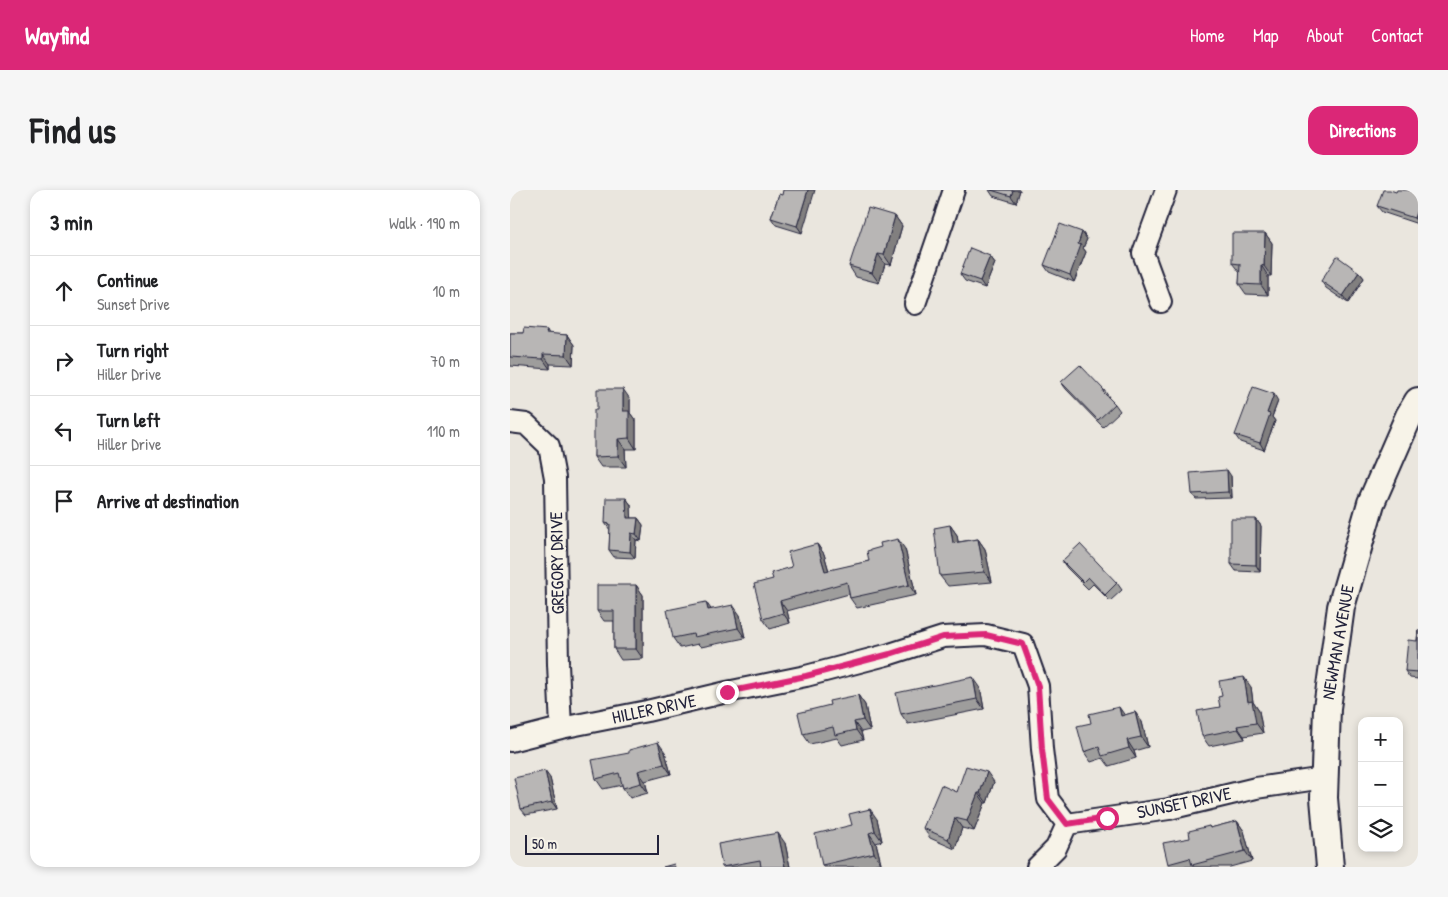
<!DOCTYPE html>
<meta charset="utf-8">
<style>
body{margin:0;font-family:"Patrick Hand",sans-serif;background:#f6f6f6;color:#202124}
.controls{position:absolute;right:15px;bottom:15px;display:grid;overflow:hidden;border-radius:10px;box-shadow:0 2px 8px #0003}
.controls button{width:45px;height:45px;display:grid;place-items:center;padding:0;border:0;border-bottom:1px solid #e0e0e0;background:#fff;color:#202124;font:25px sans-serif}
.scale{position:absolute;left:15px;bottom:12px;width:134px;box-sizing:border-box;padding-left:5px;border:2px solid #22223b;border-top:0;font-size:14px;line-height:18px;white-space:nowrap;color:#22223b;-webkit-text-stroke:4px #f7f3e8;paint-order:stroke}
.stop{position:absolute;width:15px;height:15px;margin:-11px;border:4px solid #db2777;border-radius:50%;background:#fff}
.stop.end{background:#db2777;border-color:#fff;box-shadow:0 1px 5px #0008}
.list{margin:0;padding:0;list-style:none}
h2{display:flex;justify-content:space-between;align-items:center;height:65px;margin:0;padding:0 20px;font-size:21px}
h2 small{font-size:16px;font-weight:400;color:#757577}
.list li{display:grid;grid-template-columns:32px 1fr auto;gap:15px;align-items:center;box-sizing:border-box;height:70px;padding:0 20px;border-top:1px solid #e0e0e0}
.list b{display:block;font-size:19px;white-space:nowrap}
.list p{margin:0;font-size:16px;white-space:nowrap;color:#757577}
.list em{font-size:16px;font-style:normal;color:#757577}
.icon{flex:none;width:28px;height:28px;fill:none;stroke:currentColor;stroke-width:2;stroke-linecap:round;stroke-linejoin:round}
.map{position:relative;flex:none;width:908px;height:677px;overflow:hidden;border-radius:15px}
header{display:flex;align-items:center;gap:30px;box-sizing:border-box;height:70px;padding:0 25px;background:#db2777;color:#fff}
header strong{font-size:24px}
nav{display:flex;gap:28px;margin-inline-start:auto;font-size:18px}
.intro{display:flex;align-items:center;justify-content:space-between;box-sizing:border-box;height:120px;padding:0 30px}
h1{margin:0;font-size:35px}
.button{padding:12px 22px;border-radius:15px;background:#db2777;color:#fff;font-size:18px;font-weight:700}
main{display:flex;gap:30px;padding:0 30px}
aside{flex:1;background:#fff;border-radius:15px;box-shadow:0 2px 8px #0003}
.map>svg:first-child{display:block}
.lines{fill:none;stroke-linecap:round;stroke-linejoin:round}
.minor-casing{stroke:#22223b;stroke-width:24}
.major-casing{stroke:#22223b;stroke-width:30}
.minor{stroke:#f7f3e8;stroke-width:20}
.major{stroke:#f7f3e8;stroke-width:26}
.wall{fill:#9e9d9c;stroke:#22223b}
.shaded-wall{fill:#817f7f;stroke:#22223b}
.building{fill:#b8b6b5;stroke:#22223b}
.route{stroke:#db2777;stroke-width:6}
.labels{text-anchor:middle;stroke-width:5;stroke-linejoin:round;paint-order:stroke}
.street-label{font-size:18px;fill:#22223b;stroke:#f7f3e8}
</style>
<header>
<strong>Wayfind</strong>
<nav><a>Home</a><a>Map</a><a>About</a><a>Contact</a></nav>
</header>
<div class="intro"><h1>Find us</h1><a class="button">Directions</a></div>
<main>
<aside>
<h2>3 min<small>Walk · 190 m</small></h2>
<ul class="list">
<li><svg class="icon" aria-label="ahead" viewBox="0 0 24 24"><path d="M12 20V5M6 11l6-6 6 6"/></svg><div><b>Continue</b><p>Sunset Drive</p></div><em>10 m</em></li>
<li><svg class="icon" aria-label="right" viewBox="0 0 24 24"><path d="M7 20v-9h11M14 6l5 5-5 5"/></svg><div><b>Turn right</b><p>Hiller Drive</p></div><em>70 m</em></li>
<li><svg class="icon" aria-label="left" viewBox="0 0 24 24"><path d="M17 20v-9H6M10 6l-5 5 5 5"/></svg><div><b>Turn left</b><p>Hiller Drive</p></div><em>110 m</em></li>
<li><svg class="icon" aria-label="arrive" viewBox="0 0 24 24"><path d="M6 21V4h12l-3 4 3 4H6"/></svg><div><b>Arrive at destination</b></div></li>
</ul>
</aside>
<div class="map">
<svg width="908" height="677" viewBox="0 0 908 677">
<rect width="100%" height="100%" fill="#eae6de"/>
<filter id="ink" filterUnits="userSpaceOnUse"><feTurbulence type="fractalNoise" baseFrequency=".02" numOctaves="2"/><feDisplacementMap in="SourceGraphic" scale="10" xChannelSelector="R" yChannelSelector="G"/><feConvolveMatrix kernelMatrix="1 2 1 2 8 2 1 2 1" color-interpolation-filters="sRGB"/></filter>
<g filter="url(#ink)">
<g class="lines">
<defs>
<path id="minor" d="M651 112 633 63 656 0
M405 114 444 0
M0 232 16 234 39 256 45 288 48 474 51 538
M0 551 51 538 137 521 217 502 296 486 380 464 433 447 476 445 513 454 528 496 532 559 538 609 557 634
M527 677 546 658 557 634 659 619 746 598 814 588"/>
<path id="major" d="M820 677 814 608 817 518 831 417 861 313 899 226 908 211"/>
</defs>
<use href="#minor" class="minor-casing"/>
<use href="#major" class="major-casing"/>
<use href="#minor" class="minor"/>
<use href="#major" class="major"/>
</g>
<path class="wall" d="M479 0H510L506 13 483 6Z
M908 0V34L872 22 867 16 886 2Z
M269 4 292 43 266 35 261 28Z
M385 26 392 36 381 75 375 74 369 93 346 87 339 76Z
M572 42 577 49 573 58 576 62 564 92 539 82 534 75Z
M755 43 762 53 761 86H758V105L736 104 729 94 730 83 722 73Z
M480 66 485 73 475 98 455 91 450 84Z
M849 82 854 88 838 113 816 98 811 91Z
M37 140 39 144 57 145 64 155 63 175 40 174V179L0 176V143H13Z
M551 192 594 200 599 207H598L605 214 610 221 593 237 556 199Z
M120 209V223L126 231V259H115L116 277H91L84 267 87 220Z
M768 211 762 227 765 231 754 260 730 252 725 245Z
M721 286 722 308 686 309 682 304Z
M116 308 121 315V328H128L133 335 131 351 126 350 125 368 104 367 99 360 100 340 95 333Z
M746 329 751 336 750 382 726 381 721 374Z
M440 335 447 345 448 352 468 349 475 359 482 392 438 396 430 386Z
M307 354 314 364 319 381 359 371 395 359 406 405 347 418 340 408 339 404 277 421 280 433 260 439 253 429 263 389 282 377Z
M552 371 607 393 612 400 600 411 583 394 578 399 557 378Z
M126 395 133 405V469L111 470 104 459V431H94L87 421Z
M202 419 230 425 235 448 191 457 188 454 170 458 163 448Z
M908 440V489L900 488 895 481 907 451Z
M470 497 474 519 398 534 391 524Z
M741 497 743 512 749 521 753 543 734 546 735 549 699 556 692 546 710 517 712 506Z
M348 505 355 515 360 540 351 542 353 550 332 555 327 548 300 554 293 544 320 515Z
M625 522 632 532 638 557 624 561 626 568 599 576 593 568 581 572 574 562 615 525Z
M155 562 161 584 135 591 138 603 120 608 113 598 112 595 93 599 86 589Z
M40 588 47 619 16 625 11 619Z
M484 592 477 613H475L464 641 452 638 445 659 420 648 413 638 447 602Z
M367 629 372 651 366 653 371 673 353 677H313L312 675Z
M727 631 734 641 742 671 720 677H660L658 674 680 648 699 636 701 638Z
M275 653 280 677H212Z"/>
<path class="shaded-wall" d="M298 0H305L292 43 287 36Z
M503 0H510L506 13 501 6Z
M908 18V33L904 28Z
M385 26 392 36 381 75 374 65Z
M572 42 577 49 573 58 576 62 564 92 560 85 568 54Z
M755 43 762 53 761 86 754 76Z
M368 64 375 74 369 93 362 83Z
M480 66 485 73 475 98 470 91Z
M751 75 758 86V105L751 95Z
M849 82 854 88 838 113 833 106Z
M57 145 64 155 63 175 56 165Z
M33 164 40 174V179L33 169Z
M113 199 120 209V223L126 231V259L119 248 113 221Z
M764 204 768 211 762 227 765 231 754 260 750 253 757 223Z
M108 249 115 259 116 277 108 266Z
M717 280 721 286 722 308 718 302Z
M116 308 121 315 122 335 117 328Z
M128 328 133 335 131 351 126 344Z
M746 329 751 336 750 382 746 375Z
M440 335 447 345 450 363 443 353Z
M121 343 126 350 125 368 120 362Z
M388 349 395 359 406 405 399 395Z
M468 349 475 359 482 392 474 382Z
M307 354 314 364 322 392 315 381Z
M126 395 133 405V469L126 459Z
M270 411 277 421 280 433 273 423Z
M196 412 203 422 198 420Z
M223 415 230 425 235 448 228 438Z
M463 487 470 497 474 519 467 509Z
M734 487 741 497 743 512 749 521 753 543 746 533 738 512Z
M348 505 355 515 360 540 353 530Z
M609 517 616 527 611 526Z
M625 522 632 532 638 557 631 547Z
M344 532 351 542 353 550 346 540Z
M727 536 734 546 735 549 728 539Z
M617 550 624 561 626 568 619 558Z
M148 552 155 562 161 584 154 574Z
M35 581 40 588 47 619 42 612Z
M128 581 135 591 138 603 131 593Z
M477 582 484 592 477 613 470 603Z
M468 603 475 613 464 641 457 631Z
M360 619 367 629 372 651 365 641Z
M445 628 452 638 445 659 438 649Z
M727 631 734 641 742 671 735 661Z
M268 643 275 653 280 677H275Z
M359 643 366 653 371 673 364 663Z"/>
<path class="building" d="M273 0H298L287 36 261 28 269 4 272 5Z
M481 0H503L501 6Z
M873 0H880L886 2 887 0H908V17L904 28 867 16Z
M358 18 385 26 374 65 368 64 362 83 339 76Z
M550 34 572 42 568 54 571 55 560 85 534 75Z
M722 43H755L754 76 751 75V95L729 94 730 74 722 73Z
M460 58 480 66 470 91 450 84Z
M827 66 849 82 833 106 811 91Z
M14 138 37 140 36 143 57 145 56 165 33 164V169L0 167V143H13Z
M570 175 594 200 593 202 605 214 588 230 551 192Z
M743 197 764 204 757 223 760 224 750 253 725 245Z
M87 199H113V221H119V248L108 249V266L84 267V220H87Z
M717 280 718 302 682 304 680 283Z
M96 308H116L117 328H128L126 344 121 343 120 362 99 360 100 334 95 333Z
M721 329H746V375L721 374Z
M440 335 443 353 468 349 474 382 430 386 424 338Z
M388 349 399 395 340 408 337 392 270 411 273 423 253 429 244 394 263 389 261 383 282 377 278 362 307 354 315 381 359 371 357 361 371 357 370 353Z
M570 354 607 393 595 405 578 387 573 392 552 371Z
M87 395H126V459H104V421H87Z
M196 412 198 420 223 415 228 438 184 447 183 444 163 448 157 420Z
M908 440V482L895 481 898 450 907 451Z
M463 487 467 509 391 524 386 503Z
M734 487 738 512 742 511 746 533 727 536 728 539 692 546 687 521 710 517 708 507 712 506 709 491Z
M348 505 353 530 344 532 346 540 325 545 323 537 293 544 288 523 320 515 319 511Z
M609 517 611 526 625 522 631 547 617 550 619 558 592 566 589 557 574 562 567 536 581 533 579 524Z
M148 552 154 574 128 581 131 593 113 598 109 583 86 589 82 570 119 563V560Z
M456 576 477 582 470 603H468L457 631 445 628 438 649 413 638 431 595 447 602Z
M35 581 42 612 11 619 4 588Z
M360 619 365 641 359 643 364 663 312 675 305 644 342 635 339 624Z
M727 631 735 661 682 675 680 668 658 674 653 653 680 648 679 641 699 636 700 638Z
M268 643 275 677H251L250 670 212 677 208 654Z
M164 674 165 677H153Z"/>
</g>
<g class="lines" filter="url(#ink)">
<path class="route" d="M217 502 296 486 380 464 433 447 476 445 513 454 528 496 532 559 538 609 557 634 597 628"/>
</g>
<g class="labels">
<g class="street-label">
<text transform="translate(47 373) rotate(-91)" y="6">GREGORY DRIVE</text>
<text transform="translate(828 452) rotate(-80)" y="6">NEWMAN AVENUE</text>
<text transform="translate(144 519) rotate(-12)" y="6">HILLER DRIVE</text>
<text transform="translate(674 613) rotate(-12)" y="6">SUNSET DRIVE</text>
</g>
</g>
</svg>
<div class="controls">
<button>+</button>
<button>−</button>
<button><svg class="icon" aria-label="layers" viewBox="0 0 24 24"><path d="M12 4l9 5-9 5-9-5zM3 14l9 5 9-5"/></svg></button>
</div>
<div class="scale">50 m</div>
<div class="stop" style="left:597px;top:628px"></div>
<div class="stop end" style="left:217px;top:502px"></div>
</div>
</main>
